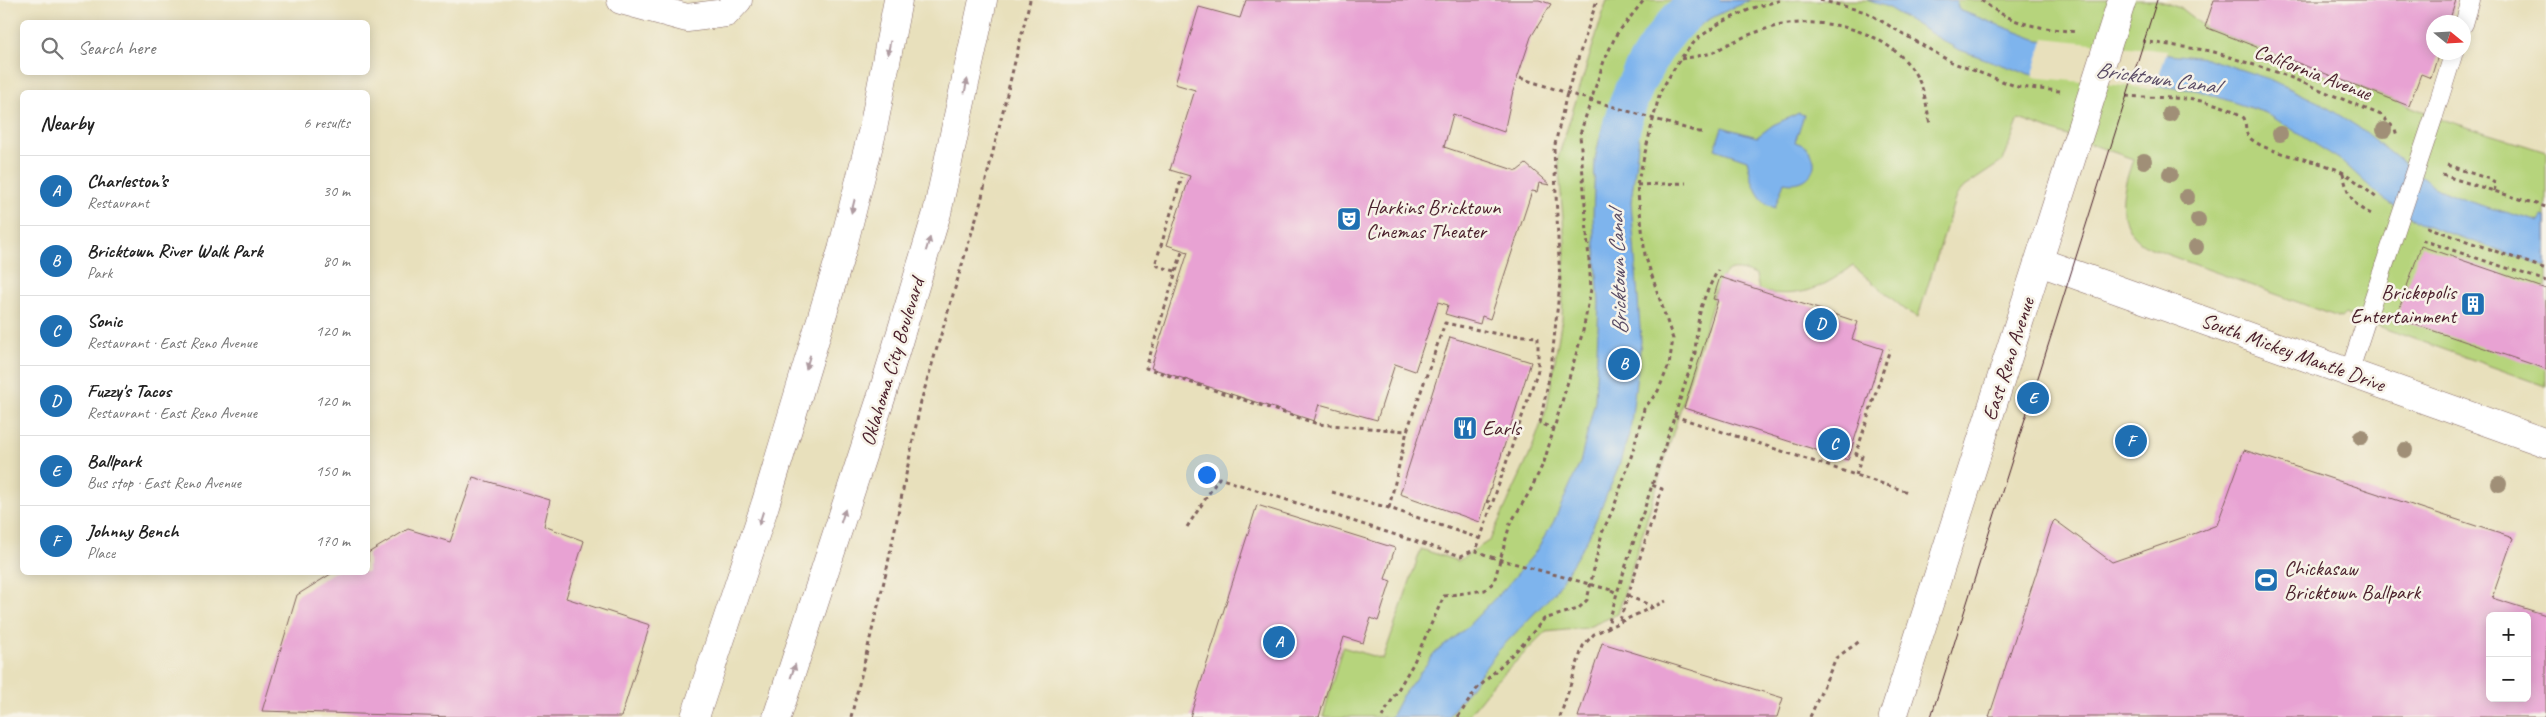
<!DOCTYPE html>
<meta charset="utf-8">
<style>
body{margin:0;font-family:Caveat,sans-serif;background:#f6f6f6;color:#222}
.controls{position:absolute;right:15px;bottom:15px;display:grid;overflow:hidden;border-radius:8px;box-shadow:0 2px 12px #0003}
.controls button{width:45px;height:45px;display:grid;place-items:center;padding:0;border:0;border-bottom:1px solid #e0e0e0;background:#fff;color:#222;font:25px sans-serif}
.compass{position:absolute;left:2426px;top:15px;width:45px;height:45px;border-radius:50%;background:#fff;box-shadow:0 2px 12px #0003;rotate:108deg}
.you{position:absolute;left:1206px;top:474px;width:18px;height:18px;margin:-12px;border:4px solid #fff;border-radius:50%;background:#1a73e8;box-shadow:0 0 0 8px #1a73e833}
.badge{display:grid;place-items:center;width:32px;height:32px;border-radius:50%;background:#1f6fb2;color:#fff;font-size:16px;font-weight:700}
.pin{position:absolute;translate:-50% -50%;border:2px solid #fff;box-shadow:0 1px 5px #0006}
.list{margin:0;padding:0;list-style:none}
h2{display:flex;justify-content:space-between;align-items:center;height:65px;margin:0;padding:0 20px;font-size:21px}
h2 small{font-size:16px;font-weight:400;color:#767676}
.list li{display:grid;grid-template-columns:32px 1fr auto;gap:15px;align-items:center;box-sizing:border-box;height:70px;padding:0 20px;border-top:1px solid #e0e0e0}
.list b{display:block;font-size:19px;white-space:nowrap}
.list p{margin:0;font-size:16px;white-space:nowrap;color:#767676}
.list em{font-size:16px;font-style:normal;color:#767676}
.icon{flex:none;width:28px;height:28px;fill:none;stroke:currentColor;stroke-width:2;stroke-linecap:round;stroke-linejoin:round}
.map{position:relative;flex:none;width:2546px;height:717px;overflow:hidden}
.search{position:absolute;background:#fff;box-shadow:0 2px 12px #0003;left:20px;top:20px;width:350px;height:55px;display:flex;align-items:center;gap:12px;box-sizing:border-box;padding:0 18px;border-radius:8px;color:#767676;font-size:19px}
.panel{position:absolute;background:#fff;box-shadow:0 2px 12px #0003;left:20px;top:90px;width:350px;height:485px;border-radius:8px}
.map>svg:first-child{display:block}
.green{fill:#b6d47b;stroke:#807a53}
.water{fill:#7eb4ed;stroke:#646a8c}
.pier{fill:#e8e0bc}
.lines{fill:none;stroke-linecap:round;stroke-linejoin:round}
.canal{stroke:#7eb4ed;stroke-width:38}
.building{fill:#e8a2d3;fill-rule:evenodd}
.service-casing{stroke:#81635e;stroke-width:19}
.minor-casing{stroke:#81635e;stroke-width:29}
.tertiary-casing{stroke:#81635e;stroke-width:29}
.secondary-casing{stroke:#81635e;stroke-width:29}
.primary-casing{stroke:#81635e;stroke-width:29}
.path{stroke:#81635e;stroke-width:3;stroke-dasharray:4 4;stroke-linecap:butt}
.service{stroke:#fff;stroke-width:18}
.minor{stroke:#fff;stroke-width:28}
.tertiary{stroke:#fff;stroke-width:28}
.secondary{stroke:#fff;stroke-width:28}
.primary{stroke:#fff;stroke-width:28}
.tram{stroke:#4a1f2b;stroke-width:1}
.service-bridge-casing{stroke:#81635e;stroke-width:19;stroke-linecap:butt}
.secondary-bridge-casing{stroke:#81635e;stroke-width:29;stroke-linecap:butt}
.path-bridge{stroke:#81635e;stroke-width:3;stroke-dasharray:4 4;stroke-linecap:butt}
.service-bridge{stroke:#fff;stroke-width:18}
.secondary-bridge{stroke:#fff;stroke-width:28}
.tree{fill:#a08f77}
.oneway{fill:#ae9aa0}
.labels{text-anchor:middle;stroke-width:5;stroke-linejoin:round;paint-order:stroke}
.street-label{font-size:21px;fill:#4a1f2b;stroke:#f7f3e8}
.poi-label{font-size:21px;fill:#4a1f2b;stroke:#f7f3e8;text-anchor:start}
.water-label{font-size:22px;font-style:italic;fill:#5a4c65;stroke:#f7f3e8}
</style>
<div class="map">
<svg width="2546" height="717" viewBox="0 0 2546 717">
<rect width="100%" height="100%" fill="#f7f3e8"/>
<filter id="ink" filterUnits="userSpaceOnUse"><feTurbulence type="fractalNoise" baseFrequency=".02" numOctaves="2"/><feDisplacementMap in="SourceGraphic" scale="10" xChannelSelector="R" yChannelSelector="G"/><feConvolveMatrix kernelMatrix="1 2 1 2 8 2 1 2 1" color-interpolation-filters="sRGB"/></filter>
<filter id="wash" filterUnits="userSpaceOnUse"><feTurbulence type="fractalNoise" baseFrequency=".0096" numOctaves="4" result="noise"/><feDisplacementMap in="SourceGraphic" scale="20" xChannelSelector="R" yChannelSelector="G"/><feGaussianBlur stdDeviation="1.12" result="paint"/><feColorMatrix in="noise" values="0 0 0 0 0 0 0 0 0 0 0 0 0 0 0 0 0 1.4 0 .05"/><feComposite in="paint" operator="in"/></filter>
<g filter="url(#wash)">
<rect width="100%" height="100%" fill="#e8e0bc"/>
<path class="green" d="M1607 0H2157L2180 8 2205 27 2448 121 2546 152V386L2345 314 2341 318 2166 254C2157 250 2144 246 2138 240 2113 216 2124 187 2133 159L2019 119 2003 161 1964 187 1956 196 1918 317 1908 312 1853 266C1817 291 1803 297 1759 292L1756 275C1726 263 1723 272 1712 298L1714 299 1618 614 1586 628 1546 632 1494 683 1467 717H1323L1342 647 1383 659 1421 549 1458 561 1490 540 1530 454 1547 407 1562 318 1565 243 1558 158Z"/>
<path class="water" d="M1678 0H1751C1727 10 1702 20 1684 39 1670 53 1659 74 1648 90L1618 81 1638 48Z
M1867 0H1956L1959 10 2038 40 2206 58 2269 79 2320 103 2358 127 2434 187 2467 201 2540 222 2543 217 2546 218V266L2419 223 2380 196 2342 161 2266 113 2196 90 2028 74 1957 49 1887 7Z
M1799 113 1804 115 1795 142C1826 151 1817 189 1784 182L1775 208C1755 201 1751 177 1747 160L1715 149 1722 127 1757 137 1773 125Z
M1603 124 1639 136 1631 202 1641 341 1630 431 1617 471 1587 540 1555 592 1497 652 1448 717H1391L1402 696 1435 653 1464 630 1507 586 1534 554 1554 521 1580 463 1595 401 1599 303 1593 217 1595 159Z"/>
<path class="pier" d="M2044 38 2167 51 2155 89 2032 77Z"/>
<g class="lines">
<path class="canal" d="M1614 180C1616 165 1617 149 1620 134 1629 85 1660 30 1701 0"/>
</g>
<g id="blocks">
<path class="building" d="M1246 0H1539L1551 4 1531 37 1513 91 1504 132 1453 114 1444 147 1517 171 1526 164 1550 185 1539 183 1537 192 1532 191 1490 319 1482 316 1480 324 1445 314 1448 305 1438 302 1415 371 1395 364 1377 420 1319 404 1314 421 1151 368 1188 252 1167 245 1190 176 1170 170 1195 90 1175 84 1199 7 1240 18Z
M2214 0H2456L2449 22H2434V52H2439L2431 78 2421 74 2409 106 2205 27Z
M2421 246 2546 289V369L2396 318Z
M1720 277 1858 322 1852 339 1883 349 1848 460 1684 408 1718 300 1713 299Z
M1450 337 1531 362 1480 522 1400 494Z
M2244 450 2513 538 2492 598 2546 615V717H1989L2053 522 2055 520 2112 562 2196 533 2217 525ZM2490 616H2527V698H2490Z
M473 477 550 500 544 526 584 541 566 598 650 625 621 717H455L262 711 297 595 334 572H368V553L408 529 450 542Z
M1257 505 1395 548 1385 579 1391 581 1381 612 1378 621 1371 618 1363 643 1344 637 1319 717H1190Z
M1602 643 1783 698 1777 717H1578Z"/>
</g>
</g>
<g filter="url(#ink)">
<use href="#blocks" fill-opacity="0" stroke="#81635e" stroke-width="1"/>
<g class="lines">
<defs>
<path id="service" d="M2464 24 2471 0
M2434 116 2454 52
M2349 373 2384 266"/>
<path id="minor" d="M621 0 687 18 726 13 738 0"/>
<path id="tertiary" d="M2040 262 2546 443"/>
<path id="secondary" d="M1893 717 2077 141"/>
<path id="primary" d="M695 717 765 505 842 250 873 129 898 0
M777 717 883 392 937 213 983 0"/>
</defs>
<use href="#service" class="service-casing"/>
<use href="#minor" class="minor-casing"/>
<use href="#tertiary" class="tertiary-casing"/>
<use href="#secondary" class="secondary-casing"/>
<use href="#primary" class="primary-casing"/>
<path class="path" d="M1820 0 1866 12 1951 62 2018 87 2060 91
M1981 0C2014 26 2036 27 2077 32
M2142 41 2211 51 2282 74 2381 115 2395 129 2397 136
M1681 59C1691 57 1702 56 1711 53 1719 50 1727 44 1735 41 1750 34 1766 28 1782 25 1832 16 1898 34 1920 83 1926 96 1927 110 1930 124
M1520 78 1574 95
M2126 96C2163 99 2213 94 2244 118 2247 126 2244 134 2251 139 2273 156 2312 158 2338 170 2353 177 2365 189 2378 199
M1698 132H1706
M2447 165 2489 179 2496 184 2494 191
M2343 173C2347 192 2352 207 2372 214
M2442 175 2546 207
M1637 185 1686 183
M2427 227 2546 269
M2422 240 2546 281
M1182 252 1146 368 1318 424 1407 431
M1175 271 1155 265 1182 177
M1674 416 1908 492
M1555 429 1540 423 1551 368 1560 283 1554 149 1567 93 1597 0
M1856 475 1862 456 1856 454 1890 349
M1332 492 1389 508 1481 539
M1486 501 1493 503
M1389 508 1407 431 1445 323 1498 334 1538 337V370L1476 551
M1187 527 1219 478 1461 556 1474 550 1491 557
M1611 590 1617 593
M1628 596 1652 606
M1620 620 1662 489 1652 485
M1607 629 1617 593 1695 353C1698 314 1699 305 1718 270
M851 717 886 573 921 401 980 205 1030 0
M1382 717 1413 664 1444 596 1485 590 1494 582 1510 524 1530 491 1544 462 1583 331 1591 289 1580 134 1604 61 1616 35 1644 0
M1458 717 1476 690 1523 644 1544 619 1578 609 1587 600 1602 533 1614 507 1632 454 1644 409 1658 391 1669 365 1673 339 1645 255 1637 185 1660 92 1680 59 1697 39 1720 23 1753 8 1781 0
M1560 717 1583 646 1594 634 1666 601
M1810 717 1836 658 1860 641"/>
<use href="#service" class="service"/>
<use href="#minor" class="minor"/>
<use href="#tertiary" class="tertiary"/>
<use href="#secondary" class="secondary"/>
<use href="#primary" class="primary"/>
<path class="tram" d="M1931 717 2157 0"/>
<defs>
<path id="service-bridge" d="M2384 266 2434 116"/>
<path id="secondary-bridge" d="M2077 141 2122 0"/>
</defs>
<use href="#service-bridge" class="service-bridge-casing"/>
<use href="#secondary-bridge" class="secondary-bridge-casing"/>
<path class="path-bridge" d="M1574 95 1698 132
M1491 557 1611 590"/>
<use href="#service-bridge" class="service-bridge"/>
<use href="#secondary-bridge" class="secondary-bridge"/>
</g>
<g class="tree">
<circle cx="2170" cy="114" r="8"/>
<circle cx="2384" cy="130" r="8"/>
<circle cx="2280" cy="134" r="8"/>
<circle cx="2144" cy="161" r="8"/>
<circle cx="2170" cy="174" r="8"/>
<circle cx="2187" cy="197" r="8"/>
<circle cx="2198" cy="220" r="8"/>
<circle cx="2196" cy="247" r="8"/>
<circle cx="2361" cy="437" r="8"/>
<circle cx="2405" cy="450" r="8"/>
<circle cx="2499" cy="484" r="8"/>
</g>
<defs><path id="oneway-solid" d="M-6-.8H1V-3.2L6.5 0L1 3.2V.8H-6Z" transform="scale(1.25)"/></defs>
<g class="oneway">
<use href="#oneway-solid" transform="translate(889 48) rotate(101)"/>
<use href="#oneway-solid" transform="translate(966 86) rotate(-78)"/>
<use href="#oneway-solid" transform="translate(853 206) rotate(104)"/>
<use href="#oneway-solid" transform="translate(928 244) rotate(-73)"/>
<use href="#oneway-solid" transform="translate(808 362) rotate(107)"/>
<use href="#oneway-solid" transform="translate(843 516) rotate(-72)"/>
<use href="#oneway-solid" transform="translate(761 518) rotate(108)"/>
<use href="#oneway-solid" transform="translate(793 671) rotate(-71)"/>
</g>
</g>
<defs>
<symbol id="theatre-square" viewBox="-11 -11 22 22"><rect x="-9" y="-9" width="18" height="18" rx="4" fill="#1f6fb2" stroke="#f7f3e8"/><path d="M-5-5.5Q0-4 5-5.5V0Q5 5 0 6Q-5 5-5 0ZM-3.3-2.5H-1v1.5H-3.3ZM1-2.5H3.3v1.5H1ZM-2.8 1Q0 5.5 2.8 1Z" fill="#fff"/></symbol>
<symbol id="building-square" viewBox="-11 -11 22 22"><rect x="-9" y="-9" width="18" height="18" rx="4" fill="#1f6fb2" stroke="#f7f3e8"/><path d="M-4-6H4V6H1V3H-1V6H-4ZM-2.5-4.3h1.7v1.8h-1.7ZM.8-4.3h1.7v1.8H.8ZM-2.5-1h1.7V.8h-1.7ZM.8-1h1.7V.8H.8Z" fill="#fff"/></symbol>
<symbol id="restaurant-square" viewBox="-11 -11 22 22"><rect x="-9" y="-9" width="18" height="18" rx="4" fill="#1f6fb2" stroke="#f7f3e8"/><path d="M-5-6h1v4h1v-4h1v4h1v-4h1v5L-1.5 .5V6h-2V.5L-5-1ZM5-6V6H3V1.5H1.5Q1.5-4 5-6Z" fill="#fff"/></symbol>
<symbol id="stadium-square" viewBox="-11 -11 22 22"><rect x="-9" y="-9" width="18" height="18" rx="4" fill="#1f6fb2" stroke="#f7f3e8"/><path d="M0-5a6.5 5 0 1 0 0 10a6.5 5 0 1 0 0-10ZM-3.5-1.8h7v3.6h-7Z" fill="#fff"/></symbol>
</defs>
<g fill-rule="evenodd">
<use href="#theatre-square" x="1335" y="205" width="28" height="28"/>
<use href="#building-square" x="2459" y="290" width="28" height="28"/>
<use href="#restaurant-square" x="1451" y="414" width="28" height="28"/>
<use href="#stadium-square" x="2252" y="566" width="28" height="28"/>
</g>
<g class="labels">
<g class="street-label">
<text transform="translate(2313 72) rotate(21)" y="7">California Avenue</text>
<text transform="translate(2293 352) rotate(20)" y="7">South Mickey Mantle Drive</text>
<text transform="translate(2008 359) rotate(-72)" y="7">East Reno Avenue</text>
<text transform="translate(892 362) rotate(-73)" y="7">Oklahoma City Boulevard</text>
</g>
<g class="poi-label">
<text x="1366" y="214">Harkins Bricktown<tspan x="1366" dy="24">Cinemas Theater</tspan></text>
<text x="2456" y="299" text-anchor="end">Brickopolis<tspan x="2456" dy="24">Entertainment</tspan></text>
<text x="1482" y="435">Earls</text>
<text x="2284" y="575">Chickasaw<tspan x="2284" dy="24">Bricktown Ballpark</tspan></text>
</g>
<g class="water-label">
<text transform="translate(2157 77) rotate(8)" y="8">Bricktown Canal</text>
<text transform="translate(1617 273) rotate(-92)" y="8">Bricktown Canal</text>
</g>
</g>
</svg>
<div class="controls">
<button>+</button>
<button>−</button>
</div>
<svg class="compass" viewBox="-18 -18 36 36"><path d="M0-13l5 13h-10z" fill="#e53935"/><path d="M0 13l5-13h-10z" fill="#767676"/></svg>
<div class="you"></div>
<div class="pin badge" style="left:1279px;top:642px">A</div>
<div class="pin badge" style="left:1624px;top:364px">B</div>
<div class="pin badge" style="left:1834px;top:444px">C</div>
<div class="pin badge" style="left:1821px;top:324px">D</div>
<div class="pin badge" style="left:2033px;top:398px">E</div>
<div class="pin badge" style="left:2131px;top:441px">F</div>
<div class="search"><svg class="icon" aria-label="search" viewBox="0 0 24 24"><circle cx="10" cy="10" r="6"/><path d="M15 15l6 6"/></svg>Search here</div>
<section class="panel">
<h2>Nearby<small>6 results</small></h2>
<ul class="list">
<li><span class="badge">A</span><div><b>Charleston’s</b><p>Restaurant</p></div><em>30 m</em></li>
<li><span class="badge">B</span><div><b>Bricktown River Walk Park</b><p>Park</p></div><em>80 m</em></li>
<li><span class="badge">C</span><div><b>Sonic</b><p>Restaurant · East Reno Avenue</p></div><em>120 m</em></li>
<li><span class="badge">D</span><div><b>Fuzzy's Tacos</b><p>Restaurant · East Reno Avenue</p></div><em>120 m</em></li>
<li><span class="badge">E</span><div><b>Ballpark</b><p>Bus stop · East Reno Avenue</p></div><em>150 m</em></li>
<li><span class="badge">F</span><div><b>Johnny Bench</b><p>Place</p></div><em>170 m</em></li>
</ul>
</section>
</div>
